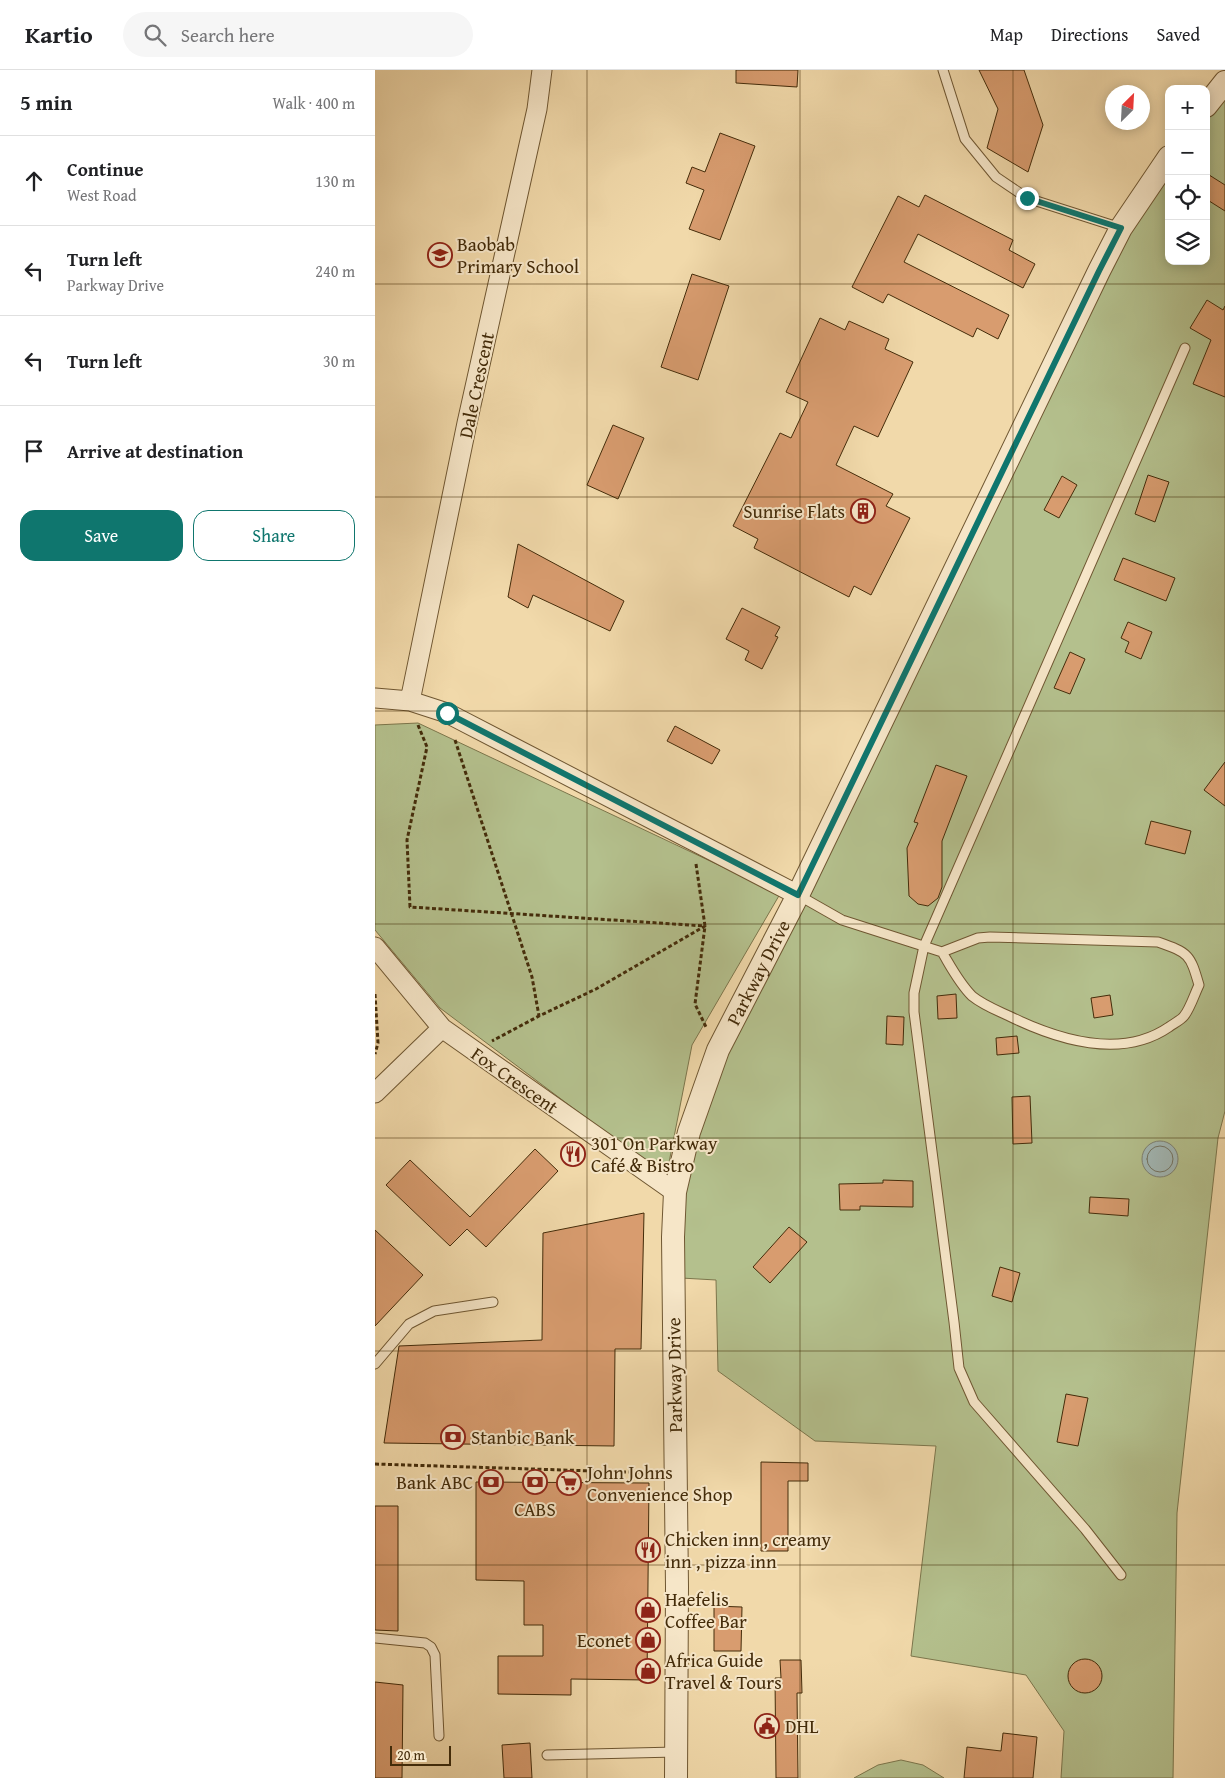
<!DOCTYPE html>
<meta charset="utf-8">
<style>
body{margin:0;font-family:"Gentium Book Plus",serif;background:#f6f6f6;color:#202124}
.controls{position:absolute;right:15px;top:15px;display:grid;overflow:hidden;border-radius:10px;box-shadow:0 2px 12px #0003}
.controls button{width:45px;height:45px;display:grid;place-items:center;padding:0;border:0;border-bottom:1px solid #e0e0e0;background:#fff;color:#202124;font:25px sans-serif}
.compass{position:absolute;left:730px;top:15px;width:45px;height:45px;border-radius:50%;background:#fff;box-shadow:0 2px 12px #0003;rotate:24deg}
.scale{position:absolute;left:15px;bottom:12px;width:61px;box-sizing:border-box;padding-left:5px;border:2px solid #442c0a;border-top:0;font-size:14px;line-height:18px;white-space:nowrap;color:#442c0a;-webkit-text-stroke:4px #f6e6c8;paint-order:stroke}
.stop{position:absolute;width:15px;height:15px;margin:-11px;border:4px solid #0f766e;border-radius:50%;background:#fff}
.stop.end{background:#0f766e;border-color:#fff;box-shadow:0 1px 5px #0008}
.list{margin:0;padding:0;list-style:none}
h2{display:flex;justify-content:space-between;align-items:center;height:65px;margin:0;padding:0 20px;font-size:21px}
h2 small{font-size:16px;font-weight:400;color:#757577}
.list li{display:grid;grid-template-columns:32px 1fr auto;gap:15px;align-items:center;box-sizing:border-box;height:90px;padding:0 20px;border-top:1px solid #e0e0e0}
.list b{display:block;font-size:19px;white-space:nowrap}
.list p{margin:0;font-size:16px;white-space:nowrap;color:#757577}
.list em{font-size:16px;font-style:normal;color:#757577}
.actions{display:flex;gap:10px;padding:15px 20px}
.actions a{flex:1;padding:11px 0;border:1px solid #0f766e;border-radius:15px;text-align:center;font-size:18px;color:#0f766e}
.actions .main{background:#0f766e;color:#fff}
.icon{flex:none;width:28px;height:28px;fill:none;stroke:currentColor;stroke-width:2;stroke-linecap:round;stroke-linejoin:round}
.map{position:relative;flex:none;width:850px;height:1708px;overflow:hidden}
header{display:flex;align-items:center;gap:30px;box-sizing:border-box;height:70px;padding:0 25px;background:#fff;border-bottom:1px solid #e0e0e0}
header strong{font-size:24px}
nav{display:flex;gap:28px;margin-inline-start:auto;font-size:18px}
.search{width:350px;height:45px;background:#f6f6f6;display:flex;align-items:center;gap:12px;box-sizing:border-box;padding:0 18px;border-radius:28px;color:#757577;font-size:19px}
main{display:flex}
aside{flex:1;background:#fff}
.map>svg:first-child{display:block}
.green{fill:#b4c08d;stroke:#7c764c}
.water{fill:#a1b7b5;stroke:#7c7f71}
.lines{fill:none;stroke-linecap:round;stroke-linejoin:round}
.shore{stroke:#727260;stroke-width:1}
.building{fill:#d89c6f;stroke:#442c0a}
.service-casing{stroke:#6f5732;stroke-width:11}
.minor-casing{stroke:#6f5732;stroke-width:21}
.tertiary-casing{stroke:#6f5732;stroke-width:24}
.path{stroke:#442c0a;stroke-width:3;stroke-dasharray:4 2.5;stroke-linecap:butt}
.service{stroke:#f6e6c8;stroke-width:9}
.minor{stroke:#f6e6c8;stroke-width:19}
.tertiary{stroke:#f6e6c8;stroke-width:22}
.route{stroke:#0f766e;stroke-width:6}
.grid{fill:none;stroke:#442c0a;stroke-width:1;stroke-opacity:0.55}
.labels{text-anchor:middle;stroke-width:4;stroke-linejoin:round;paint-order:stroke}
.poi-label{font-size:19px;fill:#442c0a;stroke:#f6e6c8;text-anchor:start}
.street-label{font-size:19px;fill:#442c0a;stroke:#f6e6c8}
</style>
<header>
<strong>Kartio</strong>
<div class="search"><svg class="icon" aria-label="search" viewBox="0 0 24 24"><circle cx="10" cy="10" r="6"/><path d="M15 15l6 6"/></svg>Search here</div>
<nav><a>Map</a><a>Directions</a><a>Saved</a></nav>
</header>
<main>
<aside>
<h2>5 min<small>Walk · 400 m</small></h2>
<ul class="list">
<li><svg class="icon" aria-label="ahead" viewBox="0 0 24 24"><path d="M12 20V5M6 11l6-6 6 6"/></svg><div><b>Continue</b><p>West Road</p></div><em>130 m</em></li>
<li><svg class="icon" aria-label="left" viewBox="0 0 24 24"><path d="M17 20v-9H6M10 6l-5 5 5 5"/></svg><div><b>Turn left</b><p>Parkway Drive</p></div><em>240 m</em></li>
<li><svg class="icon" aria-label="left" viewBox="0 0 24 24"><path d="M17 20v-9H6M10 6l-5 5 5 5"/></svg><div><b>Turn left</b></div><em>30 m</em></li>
<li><svg class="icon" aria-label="arrive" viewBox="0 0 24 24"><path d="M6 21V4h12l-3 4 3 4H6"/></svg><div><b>Arrive at destination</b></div></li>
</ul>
<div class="actions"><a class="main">Save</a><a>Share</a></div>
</aside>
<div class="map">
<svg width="850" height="1708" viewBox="0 0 850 1708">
<rect width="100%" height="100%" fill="#f1d9aa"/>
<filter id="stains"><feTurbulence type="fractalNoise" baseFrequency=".004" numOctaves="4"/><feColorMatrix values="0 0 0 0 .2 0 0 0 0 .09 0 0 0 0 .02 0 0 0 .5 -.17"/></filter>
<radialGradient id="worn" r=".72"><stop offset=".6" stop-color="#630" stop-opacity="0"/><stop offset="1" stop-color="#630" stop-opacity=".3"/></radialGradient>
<path class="green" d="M850 12V1041L843 1068 802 1443 798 1708H686L689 1661 651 1605 536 1586 561 1376 440 1371 343 1301 341 1210 306 1208 302 1116 352 968 733 193 794 92V191H831V36Z
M43 653 405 824 317 975 291 1108 65 938 0 860V655Z
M526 1690 548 1695 569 1708H479L503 1695Z"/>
<path class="water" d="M767 1089a18 18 0 1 1 36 0a18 18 0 1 1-36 0Z"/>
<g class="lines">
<path class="shore" d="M772 1089a13 13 0 1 1 26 0a13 13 0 1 1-26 0Z"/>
</g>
<path class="building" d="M361 0H423L422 17 361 13Z
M604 0H649L668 55 653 102 612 78 623 39Z
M345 63 380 76 345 170 314 159 329 120 311 113 317 97 330 102Z
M831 103 850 115V141L831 129Z
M550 125 638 170 634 180 660 194 648 218 543 164 529 192 634 245 623 269 602 258 598 267 513 224 508 233 477 217 523 126 544 137Z
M317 204 354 216 323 310 286 297Z
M832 230 848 240 850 236V327L818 314 836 270 815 258Z
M445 248 470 260 474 251 514 269 510 279 538 292 503 367 479 356 461 395 518 424 511 436 535 448 496 525 479 516 474 527 379 478 383 469 358 456 405 363 416 368 433 332 411 322Z
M238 355 269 368 243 429 212 415Z
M773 405 794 412 780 452 760 444Z
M687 406 702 415 684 448 669 440Z
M143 474 249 531 235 561 158 525 153 538 133 527Z
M748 488 800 508 791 531 739 510Z
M367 538 405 557 400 566 403 567 387 599 370 590 374 581 351 569Z
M753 552 777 562 766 589 750 582 754 572 746 568Z
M695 582 710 589 695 624 679 618Z
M300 656 345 680 337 694 292 671Z
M850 692V736L829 720Z
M561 695 592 706 567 771V817L563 828 553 836 543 834 534 826 532 778 543 753 539 752Z
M776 751 816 761 810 784 770 774Z
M581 924 582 948 563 949 562 926Z
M735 925 738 945 719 948 716 928Z
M512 946 529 947 528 975 511 974Z
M642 966 644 983 622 985 621 968Z
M655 1026 657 1073 638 1074 637 1027Z
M160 1079 183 1101 111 1177 92 1159 75 1176 11 1115 35 1090 95 1147Z
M508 1110 538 1111V1137L485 1136V1140H465L464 1114 508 1113Z
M715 1127 754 1129 753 1146 714 1143Z
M269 1143 266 1279H240L239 1376 9 1373 24 1276 167 1270 168 1163Z
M414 1157 432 1172 395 1213 378 1197Z
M0 1160 48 1205 0 1256Z
M625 1197 645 1203 637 1232 617 1226Z
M691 1324 713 1328 703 1376 682 1372Z
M386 1392 433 1393V1411H413V1481H386Z
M101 1412 274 1413 272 1610 196 1609V1625L123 1624V1586H168V1555H149V1511L101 1510Z
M0 1436H23V1561L0 1560Z
M339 1536 367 1537 366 1581H339Z
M693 1606a17 17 0 1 1 34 0a17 17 0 1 1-34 0Z
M405 1590H426L427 1623H422L423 1708H401L400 1608H406Z
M0 1612 28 1615 27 1708H0Z
M628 1663 662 1667 658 1708H589L592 1677 626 1681Z
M155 1673 157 1708H129L127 1675Z"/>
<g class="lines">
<defs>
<path id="service" d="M568 0 590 69 621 107 652 128 746 158
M423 825 467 850 567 882 603 868 615 867 783 872C814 883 815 884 824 915 820 923 815 939 809 946 806 950 798 954 794 957 746 990 681 969 634 946 621 940 608 935 597 926 584 913 576 897 567 882
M0 1294 34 1254 59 1241 118 1232
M746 1505 710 1459 599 1332 584 1298 579 1252 539 942V923L549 876 810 278
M0 1568 50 1573 56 1577 60 1585 64 1666
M172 1685 301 1682"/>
<path id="minor" d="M0 628 35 631 72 643 423 825
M35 631 92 353 162 39 167 0
M0 877 67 958 300 1122
M0 1023 67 958"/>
<g id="tertiary">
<path d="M831 36 850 12"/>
<path id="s1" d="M301 1708 302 1517 298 1167 300 1122 314 1062 343 980 423 825 724 201 746 158 794 87"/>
</g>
</defs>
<use href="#service" class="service-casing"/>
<use href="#minor" class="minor-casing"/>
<use href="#tertiary" class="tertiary-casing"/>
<path class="path" d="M43 655 52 677 32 770 35 837 330 856 221 919 164 946 117 971
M80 670 157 907 164 946
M321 794 330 856 320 934 331 957
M0 924 3 973 0 984
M0 1394 281 1403"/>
<use href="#service" class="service"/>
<use href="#minor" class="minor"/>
<use href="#tertiary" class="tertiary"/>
</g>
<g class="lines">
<path class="route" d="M72 643 423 825 724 201 746 158 652 128"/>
</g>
<path class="grid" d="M212 0V1708M425 0V1708M638 0V1708M0 214H850M0 427H850M0 641H850M0 854H850M0 1068H850M0 1281H850M0 1495H850"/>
<defs>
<symbol id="school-ring" viewBox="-11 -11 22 22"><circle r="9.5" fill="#f6e6c8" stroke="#8f2418" stroke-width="1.5"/><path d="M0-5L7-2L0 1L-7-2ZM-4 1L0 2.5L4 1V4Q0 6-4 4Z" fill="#8f2418"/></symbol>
<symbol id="building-ring" viewBox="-11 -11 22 22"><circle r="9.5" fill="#f6e6c8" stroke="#8f2418" stroke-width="1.5"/><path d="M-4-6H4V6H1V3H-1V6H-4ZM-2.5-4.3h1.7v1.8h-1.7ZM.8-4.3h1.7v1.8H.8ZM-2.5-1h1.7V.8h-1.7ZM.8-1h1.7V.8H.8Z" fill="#8f2418"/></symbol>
<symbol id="restaurant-ring" viewBox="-11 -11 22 22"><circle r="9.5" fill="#f6e6c8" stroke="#8f2418" stroke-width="1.5"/><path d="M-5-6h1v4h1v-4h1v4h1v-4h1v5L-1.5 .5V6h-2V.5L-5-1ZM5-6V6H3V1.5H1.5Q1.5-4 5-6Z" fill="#8f2418"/></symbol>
<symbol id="bank-ring" viewBox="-11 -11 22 22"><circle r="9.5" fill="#f6e6c8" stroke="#8f2418" stroke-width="1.5"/><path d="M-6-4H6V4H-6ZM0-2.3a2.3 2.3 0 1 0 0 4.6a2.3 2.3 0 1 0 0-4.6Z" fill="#8f2418"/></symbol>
<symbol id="supermarket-ring" viewBox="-11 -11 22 22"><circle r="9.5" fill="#f6e6c8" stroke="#8f2418" stroke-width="1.5"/><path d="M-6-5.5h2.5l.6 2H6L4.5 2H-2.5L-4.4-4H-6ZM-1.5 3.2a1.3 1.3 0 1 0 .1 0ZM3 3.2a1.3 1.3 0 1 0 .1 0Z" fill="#8f2418"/></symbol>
<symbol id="shop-ring" viewBox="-11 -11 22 22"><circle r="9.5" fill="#f6e6c8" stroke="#8f2418" stroke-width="1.5"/><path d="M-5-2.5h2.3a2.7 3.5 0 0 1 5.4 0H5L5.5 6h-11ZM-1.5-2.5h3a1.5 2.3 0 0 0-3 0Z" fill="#8f2418"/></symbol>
<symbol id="civic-ring" viewBox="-11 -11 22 22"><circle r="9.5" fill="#f6e6c8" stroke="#8f2418" stroke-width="1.5"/><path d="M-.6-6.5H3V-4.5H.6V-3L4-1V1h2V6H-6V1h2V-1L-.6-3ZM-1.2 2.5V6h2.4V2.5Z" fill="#8f2418"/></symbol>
</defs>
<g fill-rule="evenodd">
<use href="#school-ring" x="51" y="171" width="28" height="28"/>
<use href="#building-ring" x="474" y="427" width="28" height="28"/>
<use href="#restaurant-ring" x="184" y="1070" width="28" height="28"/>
<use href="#bank-ring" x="64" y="1353" width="28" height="28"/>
<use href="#bank-ring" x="102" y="1398" width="28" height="28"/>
<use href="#bank-ring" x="146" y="1398" width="28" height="28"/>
<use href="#supermarket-ring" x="180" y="1399" width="28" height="28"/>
<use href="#restaurant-ring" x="259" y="1466" width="28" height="28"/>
<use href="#shop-ring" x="259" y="1526" width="28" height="28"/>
<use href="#shop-ring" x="259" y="1556" width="28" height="28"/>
<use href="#shop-ring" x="259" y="1587" width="28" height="28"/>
<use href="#civic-ring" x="378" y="1642" width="28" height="28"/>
</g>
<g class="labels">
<g class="poi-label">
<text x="82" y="181">Baobab<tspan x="82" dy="22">Primary School</tspan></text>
<text x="470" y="448" text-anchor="end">Sunrise Flats</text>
<text x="216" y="1080">301 On Parkway<tspan x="216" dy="22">Café &amp; Bistro</tspan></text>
<text x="96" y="1374">Stanbic Bank</text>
<text x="212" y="1409">John Johns<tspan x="212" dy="22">Convenience Shop</tspan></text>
<text x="98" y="1419" text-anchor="end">Bank ABC</text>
<text x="160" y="1446" text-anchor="middle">CABS</text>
<text x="290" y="1476">Chicken inn , creamy<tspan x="290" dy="22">inn , pizza inn</tspan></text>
<text x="290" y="1536">Haefelis<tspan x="290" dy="22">Coffee Bar</tspan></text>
<text x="256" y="1577" text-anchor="end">Econet</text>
<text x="290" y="1597">Africa Guide<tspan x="290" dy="22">Travel &amp; Tours</tspan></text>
<text x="410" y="1663">DHL</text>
</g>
<g class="street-label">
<text transform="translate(101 315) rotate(-78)" y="7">Dale Crescent</text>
<text dy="7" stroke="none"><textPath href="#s1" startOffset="822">Parkway Drive</textPath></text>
<text transform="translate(140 1010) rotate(35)" y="7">Fox Crescent</text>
<text transform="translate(299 1305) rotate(-91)" y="7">Parkway Drive</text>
</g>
</g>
<rect width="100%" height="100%" filter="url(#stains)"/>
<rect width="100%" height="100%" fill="url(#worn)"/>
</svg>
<div class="controls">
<button>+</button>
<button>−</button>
<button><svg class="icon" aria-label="locate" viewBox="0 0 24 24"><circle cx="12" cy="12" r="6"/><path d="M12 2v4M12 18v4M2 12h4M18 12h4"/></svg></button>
<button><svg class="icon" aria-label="layers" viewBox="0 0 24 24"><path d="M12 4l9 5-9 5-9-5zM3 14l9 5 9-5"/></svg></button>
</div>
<svg class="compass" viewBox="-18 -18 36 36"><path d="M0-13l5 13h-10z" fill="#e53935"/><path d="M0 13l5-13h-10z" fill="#757577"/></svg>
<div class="scale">20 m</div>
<div class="stop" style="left:72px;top:643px"></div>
<div class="stop end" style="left:652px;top:128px"></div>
</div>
</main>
